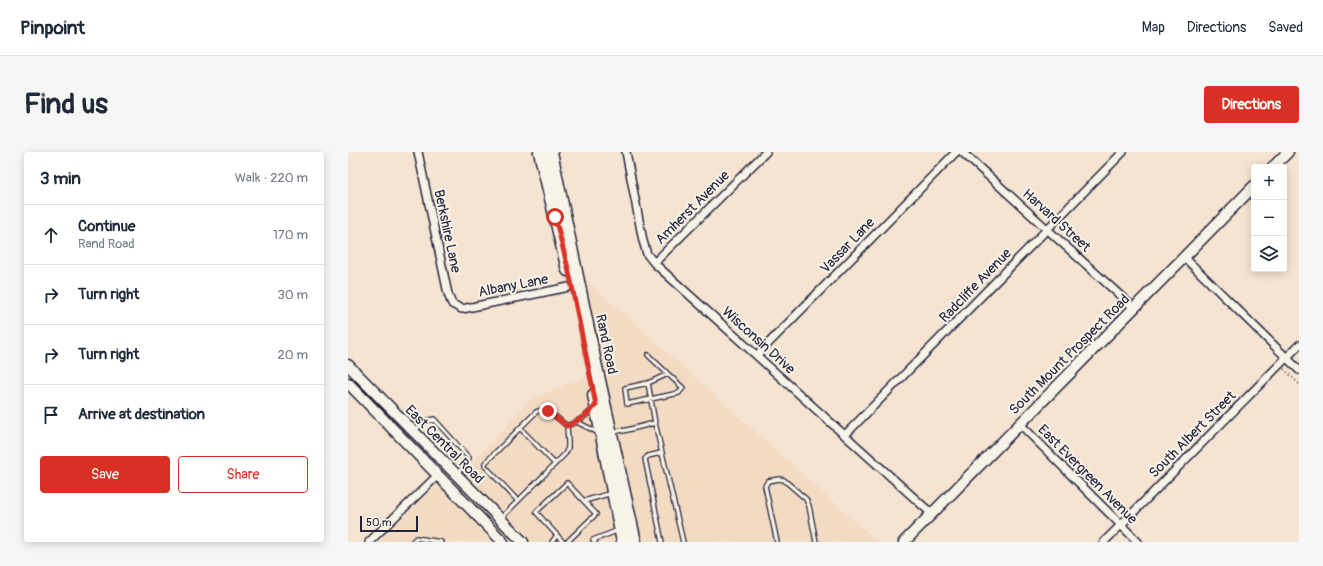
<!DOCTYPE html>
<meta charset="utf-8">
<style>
body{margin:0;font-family:Pangolin,sans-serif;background:#f6f6f7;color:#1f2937}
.controls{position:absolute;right:12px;top:12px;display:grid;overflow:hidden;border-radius:4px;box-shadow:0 2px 10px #0003}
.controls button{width:36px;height:36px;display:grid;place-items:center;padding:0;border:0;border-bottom:1px solid #e0e1e3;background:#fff;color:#1f2937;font:20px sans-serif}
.scale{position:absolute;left:12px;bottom:10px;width:58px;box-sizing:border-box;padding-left:4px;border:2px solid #22223b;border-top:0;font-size:11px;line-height:14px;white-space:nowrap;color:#22223b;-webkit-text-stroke:3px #f7f3e8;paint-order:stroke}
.stop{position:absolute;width:12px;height:12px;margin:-9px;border:3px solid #d93025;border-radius:50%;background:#fff}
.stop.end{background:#d93025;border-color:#fff;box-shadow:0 1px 4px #0008}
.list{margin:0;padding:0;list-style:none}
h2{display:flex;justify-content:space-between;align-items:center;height:52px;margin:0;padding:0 16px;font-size:17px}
h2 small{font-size:13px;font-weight:400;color:#747a83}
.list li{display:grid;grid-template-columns:26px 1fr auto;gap:12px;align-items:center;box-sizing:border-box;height:60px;padding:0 16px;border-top:1px solid #e0e1e3}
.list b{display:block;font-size:15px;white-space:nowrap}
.list p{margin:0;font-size:13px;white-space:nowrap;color:#747a83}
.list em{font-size:13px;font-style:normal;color:#747a83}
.actions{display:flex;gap:8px;padding:12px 16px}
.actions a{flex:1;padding:9px 0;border:1px solid #d93025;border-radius:4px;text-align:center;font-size:14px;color:#d93025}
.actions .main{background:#d93025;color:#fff}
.icon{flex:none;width:22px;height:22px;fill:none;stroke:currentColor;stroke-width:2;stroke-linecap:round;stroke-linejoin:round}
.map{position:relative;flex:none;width:951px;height:390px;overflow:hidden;border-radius:4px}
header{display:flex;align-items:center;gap:24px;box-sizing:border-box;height:56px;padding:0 20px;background:#fff;border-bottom:1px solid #e0e1e3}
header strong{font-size:19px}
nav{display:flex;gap:22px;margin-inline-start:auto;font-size:14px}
.intro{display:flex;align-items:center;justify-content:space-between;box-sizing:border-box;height:96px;padding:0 24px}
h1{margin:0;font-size:28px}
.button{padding:10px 18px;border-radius:4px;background:#d93025;color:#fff;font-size:14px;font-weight:700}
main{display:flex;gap:24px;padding:0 24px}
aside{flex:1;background:#fff;border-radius:4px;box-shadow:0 2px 10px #0003}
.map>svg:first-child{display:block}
.built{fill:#f3dac3}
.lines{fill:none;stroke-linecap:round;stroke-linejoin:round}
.lane-casing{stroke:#22223b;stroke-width:6}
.street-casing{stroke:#22223b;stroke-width:10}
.secondary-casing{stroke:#22223b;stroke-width:13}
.primary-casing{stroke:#22223b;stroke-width:15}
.path{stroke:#22223b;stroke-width:1.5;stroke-dasharray:1 3;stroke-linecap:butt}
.lane{stroke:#f7f3e8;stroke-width:3.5}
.street{stroke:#f7f3e8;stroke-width:7}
.secondary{stroke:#f7f3e8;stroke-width:10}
.primary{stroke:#f7f3e8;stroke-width:12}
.route{stroke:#d93025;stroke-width:5}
.labels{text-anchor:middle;stroke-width:4;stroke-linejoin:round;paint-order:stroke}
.street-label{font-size:14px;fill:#22223b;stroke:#f7f3e8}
</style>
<header>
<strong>Pinpoint</strong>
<nav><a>Map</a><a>Directions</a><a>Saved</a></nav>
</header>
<div class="intro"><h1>Find us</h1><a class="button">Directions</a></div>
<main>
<aside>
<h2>3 min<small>Walk · 220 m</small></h2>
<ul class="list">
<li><svg class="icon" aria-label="ahead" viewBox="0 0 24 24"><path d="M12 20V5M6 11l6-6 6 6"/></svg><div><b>Continue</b><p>Rand Road</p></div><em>170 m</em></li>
<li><svg class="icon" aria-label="right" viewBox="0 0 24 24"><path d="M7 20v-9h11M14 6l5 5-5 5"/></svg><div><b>Turn right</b></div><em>30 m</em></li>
<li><svg class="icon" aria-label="right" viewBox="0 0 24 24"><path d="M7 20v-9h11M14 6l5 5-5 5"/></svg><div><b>Turn right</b></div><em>20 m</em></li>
<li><svg class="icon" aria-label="arrive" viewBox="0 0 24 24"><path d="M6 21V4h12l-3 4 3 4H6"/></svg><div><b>Arrive at destination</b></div></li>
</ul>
<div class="actions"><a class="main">Save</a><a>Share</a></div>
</aside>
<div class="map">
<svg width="951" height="390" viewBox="0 0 951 390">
<rect width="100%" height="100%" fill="#f5e4d2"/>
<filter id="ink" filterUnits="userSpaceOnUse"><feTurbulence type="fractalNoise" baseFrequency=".025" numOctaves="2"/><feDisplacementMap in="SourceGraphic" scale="8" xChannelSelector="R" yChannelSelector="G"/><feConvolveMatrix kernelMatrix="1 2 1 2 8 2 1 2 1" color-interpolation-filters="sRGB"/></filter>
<g filter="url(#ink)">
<path class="built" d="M234 124 530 390H292Z
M239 224 261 360 267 390H182L116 320 183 247Z
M88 336H93L98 338 125 370 145 390H30L82 340Z"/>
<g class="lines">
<defs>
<path id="lane" d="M300 203 320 222
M300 231 277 236 279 252 331 241 335 236 320 222 300 231 307 271
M229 270 251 281
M219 274C229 270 238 265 246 256
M172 276 207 312
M66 279 78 269 86 267 121 306 118 311 109 322
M265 281 273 278 275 279 307 271 335 390
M313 301 300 304 297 307 314 390
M236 349 264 341
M153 366 217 302 220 296V290L219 274C211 268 199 254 188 260L137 311V314L170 349
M64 390 68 386 93 390
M204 390 209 383
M215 390 188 360 219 331 248 362 219 390
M247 390 245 388 271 378
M429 390 417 334 420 329 431 327 436 328 458 347 461 354 468 390"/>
<path id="street" d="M70 0 100 142 104 152 114 157 221 135
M278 0 295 89 299 102 306 111 584 362
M614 0 786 156
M836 105 951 218
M306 111 418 0
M409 203 608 0
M672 272 790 390
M497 283 775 0
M21 390 90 323
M756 390 951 193"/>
<path id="secondary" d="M925 15 940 0
M0 213 175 390
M0 231 155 390
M556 390 906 34"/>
<path id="primary" d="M192 0 220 118
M203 0 246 206 287 390
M246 243 275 390"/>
</defs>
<use href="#lane" class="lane-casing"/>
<use href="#street" class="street-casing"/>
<use href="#secondary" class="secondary-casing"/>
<use href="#primary" class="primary-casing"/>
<path class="path" d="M936 217 951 232"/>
<use href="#lane" class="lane"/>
<use href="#street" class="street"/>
<use href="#secondary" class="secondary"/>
<use href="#primary" class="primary"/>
</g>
</g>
<g class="lines" filter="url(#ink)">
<path class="route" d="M200 259 219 274C231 269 240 263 248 253L221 120 207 65"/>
</g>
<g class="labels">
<g class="street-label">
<text transform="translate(344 55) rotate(-45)" y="5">Amherst Avenue</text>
<text transform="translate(709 68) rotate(42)" y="5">Harvard Street</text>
<text transform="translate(100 79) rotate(78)" y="5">Berkshire Lane</text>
<text transform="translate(499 93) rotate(-46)" y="5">Vassar Lane</text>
<text transform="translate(165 133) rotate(-11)" y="5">Albany Lane</text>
<text transform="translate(627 133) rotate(-46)" y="5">Radcliffe Avenue</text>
<text transform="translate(411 188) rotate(42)" y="5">Wisconsin Drive</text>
<text transform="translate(259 192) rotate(78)" y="5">Rand Road</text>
<text transform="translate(721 202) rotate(-45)" y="5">South Mount Prospect Road</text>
<text transform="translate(844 282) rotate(-45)" y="5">South Albert Street</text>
<text transform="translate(97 292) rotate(45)" y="5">East Central Road</text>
<text transform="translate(740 322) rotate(45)" y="5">East Evergreen Avenue</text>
</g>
</g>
</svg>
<div class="controls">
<button>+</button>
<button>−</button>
<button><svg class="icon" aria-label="layers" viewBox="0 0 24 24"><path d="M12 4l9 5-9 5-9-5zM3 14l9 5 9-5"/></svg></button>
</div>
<div class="scale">50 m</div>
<div class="stop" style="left:207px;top:65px"></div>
<div class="stop end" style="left:200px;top:259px"></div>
</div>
</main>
